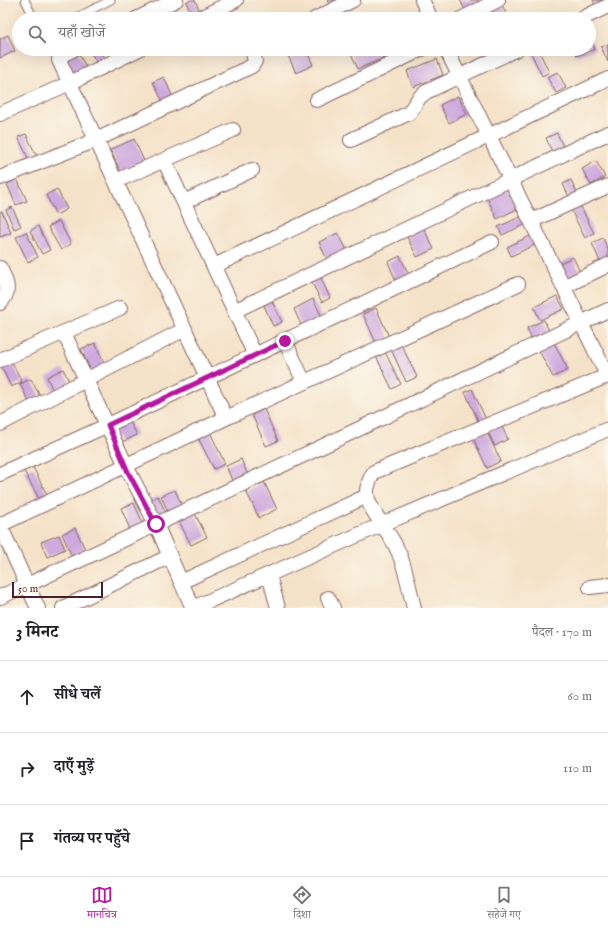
<!DOCTYPE html>
<html lang="hi">
<meta charset="utf-8">
<style>
body{margin:0;font-family:"IM FELL English","Noto Serif Devanagari",serif;background:#f2f2f2;color:#202124}
.scale{position:absolute;left:12px;bottom:10px;width:91px;box-sizing:border-box;padding-left:4px;border:2px solid #4a1f2b;border-top:0;font-size:11px;line-height:14px;white-space:nowrap;color:#4a1f2b;-webkit-text-stroke:3px #fbf7ec;paint-order:stroke}
.stop{position:absolute;width:12px;height:12px;margin:-9px;border:3px solid #b5179e;border-radius:50%;background:#fff}
.stop.end{background:#b5179e;border-color:#fff;box-shadow:0 1px 4px #0008}
.list{margin:0;padding:0;list-style:none}
h2{display:flex;justify-content:space-between;align-items:center;height:52px;margin:0;padding:0 16px;font-size:17px}
h2 small{font-size:13px;font-weight:400;color:#757577}
.list li{display:grid;grid-template-columns:26px 1fr auto;gap:12px;align-items:center;box-sizing:border-box;height:72px;padding:0 16px;border-top:1px solid #e0e0e0}
.list b{display:block;font-size:15px;white-space:nowrap}
.list em{font-size:13px;font-style:normal;color:#757577}
.icon{flex:none;width:22px;height:22px;fill:none;stroke:currentColor;stroke-width:2;stroke-linecap:round;stroke-linejoin:round}
.map{position:relative;flex:none;width:608px;height:608px;overflow:hidden}
.search{position:absolute;background:#fff;box-shadow:0 4px 16px #0002;left:12px;right:12px;top:12px;height:44px;display:flex;align-items:center;gap:10px;box-sizing:border-box;padding:0 14px;border-radius:22px;color:#757577;font-size:15px}
.sheet{height:268px;background:#fff}
nav{display:flex;justify-content:space-around;align-items:center;box-sizing:border-box;height:56px;border-top:1px solid #e0e0e0;background:#fff;font-size:11px;color:#757577}
nav a{display:grid;justify-items:center;gap:2px}
nav .on{color:#b5179e}
.map>svg:first-child{display:block}
.building{fill:#cda9de}
.lines{fill:none;stroke-linecap:round;stroke-linejoin:round}
.service-casing{stroke:#866462;stroke-width:9}
.minor-casing{stroke:#866462;stroke-width:16}
.service{stroke:#fff;stroke-width:7}
.minor{stroke:#fff;stroke-width:14}
.route{stroke:#b5179e;stroke-width:5}
</style>
<div class="map">
<svg width="608" height="608" viewBox="0 0 608 608">
<rect width="100%" height="100%" fill="#fbf7ec"/>
<filter id="ink" filterUnits="userSpaceOnUse"><feTurbulence type="fractalNoise" baseFrequency=".025" numOctaves="2"/><feDisplacementMap in="SourceGraphic" scale="8" xChannelSelector="R" yChannelSelector="G"/><feConvolveMatrix kernelMatrix="1 2 1 2 8 2 1 2 1" color-interpolation-filters="sRGB"/></filter>
<filter id="wash" filterUnits="userSpaceOnUse"><feTurbulence type="fractalNoise" baseFrequency=".012" numOctaves="4" result="noise"/><feDisplacementMap in="SourceGraphic" scale="16" xChannelSelector="R" yChannelSelector="G"/><feGaussianBlur stdDeviation="0.9" result="paint"/><feColorMatrix in="noise" values="0 0 0 0 0 0 0 0 0 0 0 0 0 0 0 0 0 1.4 0 .05"/><feComposite in="paint" operator="in"/></filter>
<g filter="url(#wash)">
<rect width="100%" height="100%" fill="#f5e3c9"/>
<g id="blocks">
<path class="building" d="M191 0H195L200 12 192 15 186 2Z
M327 0H341L331 9Z
M460 0H478L481 6 467 14Z
M593 0H608L596 7Z
M502 5 509 19H496L492 11Z
M8 35 15 51 0 58V39Z
M589 36 595 49 577 56 574 49H589Z
M608 44V62L601 47Z
M89 49H99L107 63 99 68Z
M285 49H306L313 65 296 73Z
M355 49H383L386 57 358 69 350 51Z
M529 49H538L549 72 542 76Z
M78 52 88 71 75 78 65 59Z
M437 59 443 75 413 87 407 71Z
M558 72 566 88 556 93 547 77Z
M164 77 174 100 164 104 153 82Z
M458 96 467 114 449 123 440 105Z
M557 133 565 151 554 156 546 138Z
M26 134 38 159 30 162 18 137Z
M134 139 144 161 121 172 110 150Z
M596 161 605 177 591 185 582 169Z
M17 179 27 201 16 205 7 184Z
M571 180 578 195 570 199 563 184Z
M505 184 517 209 497 219 485 193Z
M57 189 67 209 56 215 46 195Z
M580 205 594 233 585 238 571 210Z
M12 207 21 226 14 229 6 210Z
M2 211 11 233 0 237V212Z
M522 216 526 224 502 235 498 227Z
M59 221 71 244 61 250 48 227Z
M38 226 50 250 42 254 30 231Z
M423 227 434 249 417 257 406 235Z
M26 232 38 257 28 262 16 237Z
M338 233 349 254 329 264 319 242Z
M532 235 537 244 511 256 507 247Z
M603 238 608 250V261L601 264 592 243Z
M400 256 409 275 396 281 388 262Z
M573 257 580 272 561 281 554 266Z
M319 274 330 298 322 302 310 279Z
M557 296 564 309 540 320 534 307Z
M270 297 282 322 273 326 262 301Z
M313 299 322 317 302 327 294 309Z
M376 308 391 341 378 347 363 314Z
M544 320 551 335 534 344 527 328Z
M553 341 568 370 553 377 538 349Z
M95 343 106 367 92 373 81 349Z
M401 344 417 377 406 382 391 349Z
M385 352 401 384 392 389 376 356Z
M10 358 22 382 11 387 0 364Z
M63 369 70 383 53 391 47 377Z
M31 379 42 400 31 406 20 384Z
M472 389 488 424 481 427 465 392Z
M264 409 278 441 266 446 252 415Z
M129 420 137 435 120 443 113 427Z
M501 425 508 439 495 446 488 432Z
M209 430 225 464 214 469 197 436Z
M486 431 501 461 487 468 473 438Z
M241 459 249 478 234 485 226 466Z
M33 467 49 499 41 503 24 471Z
M264 482 277 509 259 518 246 491Z
M175 490 183 508 169 514 161 496Z
M158 496 167 515 157 520 148 501Z
M134 503 145 528 132 534 121 508Z
M193 510 207 537 191 545 177 517Z
M75 528 86 551 72 557 62 534Z
M59 535 65 549 47 557 41 542Z"/>
</g>
</g>
<g filter="url(#ink)">
<use href="#blocks" fill-opacity="0" stroke="#866462" stroke-width="1"/>
<g class="lines">
<defs>
<path id="service" d="M25 0 34 19
M73 19 111 0"/>
<path id="minor" d="M422 0 431 19
M136 19 176 0
M198 19 236 0
M315 19 353 0
M461 19 498 0
M581 19 608 6
M74 49 60 56 59 60 226 418
M446 49 608 377
M317 100 422 49
M0 114 70 83 139 49
M351 140 409 113 419 98 426 92 517 49
M164 160 255 355
M0 178 96 140 252 66 255 61 253 53 257 49
M116 181 233 130
M184 202 252 170
M531 221 608 186
M214 266 608 79
M0 268C6 281 12 291 0 303
M563 287 608 265
M234 311 608 133
M64 333 129 472 156 524 181 582
M285 341 304 382
M0 360 120 308
M0 424 185 329
M0 474 108 425 492 242
M367 496 181 582 193 608 383 524 608 429
M0 525 27 585 321 447 608 310
M0 525 226 418 518 284
M269 575 278 608
M590 587 608 585
M0 597 27 585 38 608
M328 598 333 608
M63 608 170 556
M414 608C409 588 406 567 397 549 391 534 368 509 367 495 366 488 370 478 374 472L607 376"/>
</defs>
<use href="#service" class="service-casing"/>
<use href="#minor" class="minor-casing"/>
<use href="#service" class="service"/>
<use href="#minor" class="minor"/>
</g>
</g>
<g class="lines" filter="url(#ink)">
<path class="route" d="M156 524 128 472 108 425 285 341"/>
</g>
</svg>
<div class="scale">50 m</div>
<div class="stop" style="left:156px;top:524px"></div>
<div class="stop end" style="left:285px;top:341px"></div>
<div class="search"><svg class="icon" aria-label="search" viewBox="0 0 24 24"><circle cx="10" cy="10" r="6"/><path d="M15 15l6 6"/></svg>यहाँ खोजें</div>
</div>
<section class="sheet">
<h2>3 मिनट<small>पैदल · 170 m</small></h2>
<ul class="list">
<li><svg class="icon" aria-label="ahead" viewBox="0 0 24 24"><path d="M12 20V5M6 11l6-6 6 6"/></svg><div><b>सीधे चलें</b></div><em>60 m</em></li>
<li><svg class="icon" aria-label="right" viewBox="0 0 24 24"><path d="M7 20v-9h11M14 6l5 5-5 5"/></svg><div><b>दाएँ मुड़ें</b></div><em>110 m</em></li>
<li><svg class="icon" aria-label="arrive" viewBox="0 0 24 24"><path d="M6 21V4h12l-3 4 3 4H6"/></svg><div><b>गंतव्य पर पहुँचे</b></div></li>
</ul>
</section>
<nav>
<a class="on"><svg class="icon" aria-label="map" viewBox="0 0 24 24"><path d="M3 6l6-2 6 2 6-2v14l-6 2-6-2-6 2zM9 4v14M15 6v14"/></svg>मानचित्र</a>
<a><svg class="icon" aria-label="directions" viewBox="0 0 24 24"><path d="M12 3l9 9-9 9-9-9zM9 14v-3h6M13 9l2 2-2 2"/></svg>दिशा</a>
<a><svg class="icon" aria-label="saved" viewBox="0 0 24 24"><path d="M7 4h10v16l-5-4-5 4z"/></svg>सहेजे गए</a>
</nav>
